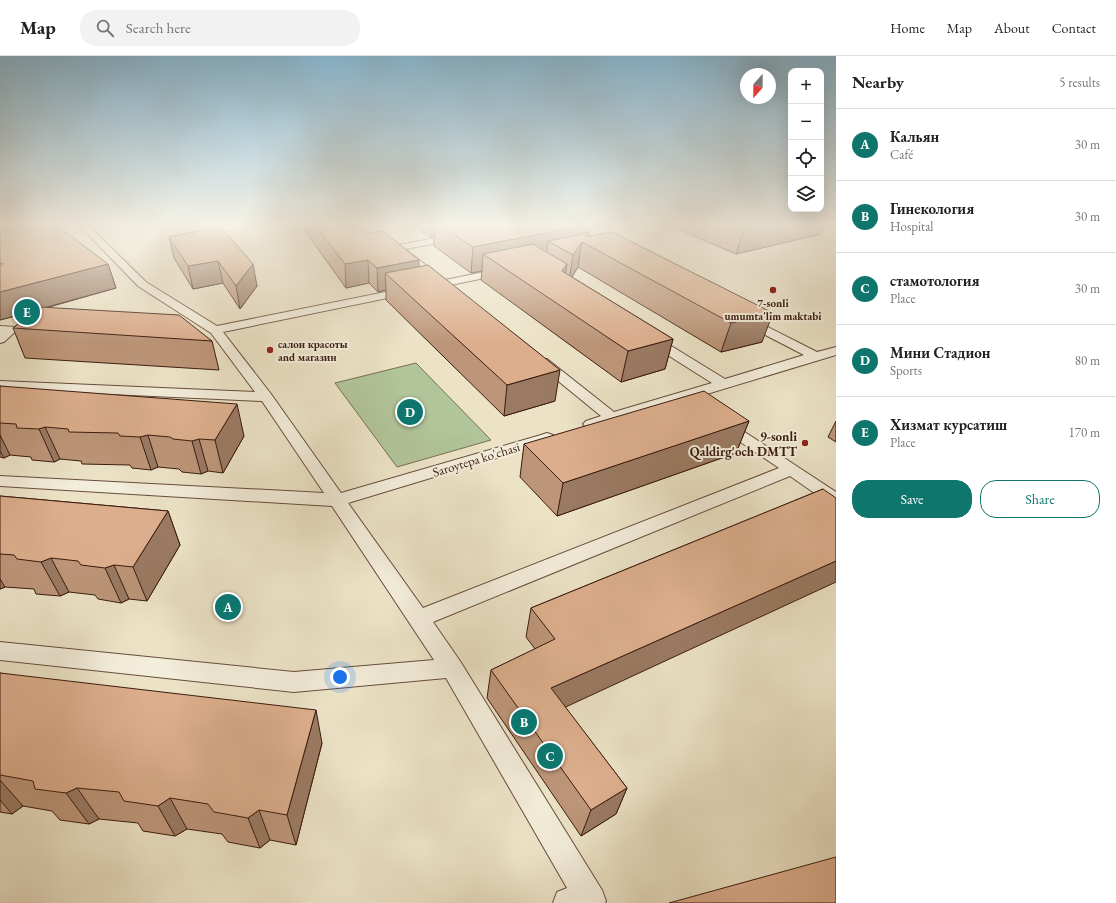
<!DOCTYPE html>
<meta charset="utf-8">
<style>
body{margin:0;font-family:"EB Garamond",serif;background:#f2f2f2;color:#222}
.controls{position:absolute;right:12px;top:12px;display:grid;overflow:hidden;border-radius:8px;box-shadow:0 4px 16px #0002}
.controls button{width:36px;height:36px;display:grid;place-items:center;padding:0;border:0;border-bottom:1px solid #e0e0e0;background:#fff;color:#222;font:20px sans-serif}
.compass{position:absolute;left:740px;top:12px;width:36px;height:36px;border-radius:50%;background:#fff;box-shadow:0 4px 16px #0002;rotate:201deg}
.you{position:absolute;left:340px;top:621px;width:14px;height:14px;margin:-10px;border:3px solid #fff;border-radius:50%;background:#1a73e8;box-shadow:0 0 0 6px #1a73e833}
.badge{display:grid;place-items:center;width:26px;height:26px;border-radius:50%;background:#0f766e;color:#fff;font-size:13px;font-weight:700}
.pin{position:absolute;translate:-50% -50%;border:2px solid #fff;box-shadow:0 1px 4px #0006}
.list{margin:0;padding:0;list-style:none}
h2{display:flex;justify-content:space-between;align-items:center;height:52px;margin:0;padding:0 16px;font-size:17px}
h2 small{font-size:13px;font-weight:400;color:#767676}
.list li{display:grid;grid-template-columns:26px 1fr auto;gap:12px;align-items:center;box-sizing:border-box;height:72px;padding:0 16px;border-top:1px solid #e0e0e0}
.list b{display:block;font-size:15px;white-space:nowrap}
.list p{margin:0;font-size:13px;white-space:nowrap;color:#767676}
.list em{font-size:13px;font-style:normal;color:#767676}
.actions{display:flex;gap:8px;padding:12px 16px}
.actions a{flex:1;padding:9px 0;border:1px solid #0f766e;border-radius:16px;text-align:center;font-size:14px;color:#0f766e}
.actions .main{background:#0f766e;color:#fff}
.icon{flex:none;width:22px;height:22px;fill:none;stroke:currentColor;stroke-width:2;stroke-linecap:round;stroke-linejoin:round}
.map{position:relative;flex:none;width:836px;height:847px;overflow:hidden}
header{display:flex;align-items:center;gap:24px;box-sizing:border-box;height:56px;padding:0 20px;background:#fff;border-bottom:1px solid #e0e0e0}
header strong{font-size:19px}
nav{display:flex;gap:22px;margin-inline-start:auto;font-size:14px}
.search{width:280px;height:36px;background:#f2f2f2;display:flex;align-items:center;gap:10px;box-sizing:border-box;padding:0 14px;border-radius:16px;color:#767676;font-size:15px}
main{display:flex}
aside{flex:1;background:#fff}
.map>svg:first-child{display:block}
.green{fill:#b2c59a;stroke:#767054}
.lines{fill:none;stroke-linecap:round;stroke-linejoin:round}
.lane-casing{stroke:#674d3c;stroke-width:2}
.lane{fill:#f3eddb;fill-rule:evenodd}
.wall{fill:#bd9679;stroke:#3b1b0e}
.shaded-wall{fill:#9a7a63;stroke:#3b1b0e}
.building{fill:#dcae8d;stroke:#3b1b0e}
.poi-dot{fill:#8f2418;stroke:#f3eddb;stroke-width:1.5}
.labels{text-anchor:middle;stroke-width:4;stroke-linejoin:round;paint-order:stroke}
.far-poi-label{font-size:11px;font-weight:bold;fill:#3b1b0e;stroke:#f3eddb}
.poi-label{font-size:13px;font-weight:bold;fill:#3b1b0e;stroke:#f3eddb;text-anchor:end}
.street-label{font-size:13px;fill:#3b1b0e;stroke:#f3eddb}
</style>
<header>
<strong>Map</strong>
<div class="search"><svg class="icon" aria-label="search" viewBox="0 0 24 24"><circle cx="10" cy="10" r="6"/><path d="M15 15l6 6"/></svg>Search here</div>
<nav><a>Home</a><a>Map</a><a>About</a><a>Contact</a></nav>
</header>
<main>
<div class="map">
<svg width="836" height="847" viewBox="0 0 836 847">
<rect width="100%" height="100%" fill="#ece3c7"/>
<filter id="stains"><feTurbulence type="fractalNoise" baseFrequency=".005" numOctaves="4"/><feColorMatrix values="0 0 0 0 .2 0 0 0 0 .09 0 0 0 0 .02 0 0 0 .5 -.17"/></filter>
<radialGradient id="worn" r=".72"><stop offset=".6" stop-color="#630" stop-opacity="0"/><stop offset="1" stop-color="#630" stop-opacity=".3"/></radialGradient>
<path class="green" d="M416 307 491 384 397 411 335 327Z"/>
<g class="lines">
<defs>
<path id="lane" d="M0 168H8L3 176 0 177Z
M78 168H87L146 226 217 270 435 226 361 168H371L399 189 456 178 459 179 461 181 459 183 405 193 445 224 504 212 508 213 509 215 504 218 223 276 271 338 341 437 541 379 547 377 553 379 555 382 553 385 348 447 423 552 779 412 718 371 715 368 718 365 723 363 728 365 836 436V450L830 448 790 420 433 566 460 605 602 834 606 845 605 847H553L557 836 567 832 446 622 294 636 0 604V586L294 616 434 604 332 450 0 430V420L324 437 262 345 0 333V325L255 336 211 277 138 230Z
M582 168H602L597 171 572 175 567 172 569 170Z
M746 260 817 296 836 291V299L591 373 586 371 583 368 586 365 601 360 535 306 537 303H547L614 356 712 327 647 286 645 283 647 280H655L725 323 804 299 742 267 740 264 742 261Z
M0 270 15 271 17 274 4 286 0 287Z"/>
</defs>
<use href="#lane" class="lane-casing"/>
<use href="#lane" class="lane"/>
</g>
<path class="wall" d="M304 168H355L367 177 419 210 555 345 504 360 386 244V234L378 236 369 227 346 232 305 175Z
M411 168H590L589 180 612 176 762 286 721 296 578 211 572 221 673 283 665 313 621 326 481 224 482 215 471 217 434 190V181L431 182Z
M665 168H825L821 178 736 198Z
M221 171 257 230 240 253 223 227 193 233 174 202 169 181Z
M0 177 108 208 116 232 46 252 212 285 219 314 25 302 13 272 35 255 0 264Z
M0 330 244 380 223 417 208 415 201 418 182 416 179 413 158 411 151 414 132 412 130 409 82 408 81 405 60 403 54 406 32 404 31 401 10 399 4 402 0 401Z
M749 365 736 397 557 460 520 421 524 388Z
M836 365V386L828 381Z
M823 433 565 651 627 732 616 758 581 780 487 642 491 614 535 593 526 581 531 552Z
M0 440 168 455 180 489 147 545 129 543 121 547 98 543 95 539 69 536 60 540 36 538 34 533 5 531 0 533Z
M0 617 322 687 296 789 270 784 260 792 228 786 222 778 187 773 175 780 143 775 138 767 99 763 89 768 60 764 52 755 23 750 12 758 0 756Z"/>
<path class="shaded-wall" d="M431 168H434V181L431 182Z
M591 168 587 189 582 186 578 211 569 225 573 199 548 185 546 201 483 198 482 215 471 217 473 191Z
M771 168H825L821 178 736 198 744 174Z
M368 204 369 227 346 232 345 208Z
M419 204V228L385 217 386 234 378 236 377 212Z
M218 205 223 227 193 233 188 210Z
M108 208 116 232 0 264V236Z
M253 208 257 230 240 253 236 230Z
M567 208 563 235 562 215Z
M773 257 762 286 721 296 731 267Z
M673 283 665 313 621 326 628 295Z
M560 314 555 345 504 360 507 329Z
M237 348 244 380 223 417 215 384Z
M749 365 736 397 557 460 563 427Z
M45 371 60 403 54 406 39 373Z
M0 379 10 399 4 402 0 395Z
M148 379 158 411 151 414 140 381Z
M199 383 208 415 201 418 192 385Z
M168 455 180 489 147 545 133 511Z
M51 502 69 536 60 540 41 506Z
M836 505V526L544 661 551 632Z
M114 509 129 543 121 547 105 512Z
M0 523 5 531 0 533Z
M316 654 322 687 296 789 287 759Z
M0 724 23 750 12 758 0 744Z
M77 732 99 763 89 768 66 737Z
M627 732 616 758 581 780 591 754Z
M170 742 187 773 175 780 158 750Z
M259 754 270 784 260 792 248 762Z"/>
<path class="building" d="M22 168H55L108 208 0 236V210L3 208 0 207V177Z
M314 168H355L367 177 383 175 419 204 377 212 368 204 345 208Z
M438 168H591L473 191Z
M729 168H771L744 174Z
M221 171 253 208 236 230 218 205 188 210 169 181Z
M612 176 773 257 731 267 582 186 573 199 548 185 588 177 585 181Z
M533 188 567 208 562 215 673 283 628 295 483 198Z
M428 209 560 314 507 329 385 217Z
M40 251 179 259 212 285 13 272Z
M0 330 237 348 215 384 199 383 192 385 173 383 170 381 148 379 140 381 120 380 118 377 69 376 68 373 45 371 39 373 17 372 16 368 0 367Z
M704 335 749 365 563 427 524 388Z
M823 433 836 442V505L551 632 627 732 591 754 491 614 555 583 531 552Z
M0 440 168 455 133 511 114 509 105 512 81 509 78 505 51 502 41 506 17 503 14 499 0 498Z
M0 617 316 654 287 759 259 754 248 762 214 756 208 748 170 742 158 750 124 745 119 736 77 732 66 737 35 733 33 725 0 719Z
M836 801V847H669Z"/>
<linearGradient id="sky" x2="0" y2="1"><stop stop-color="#88b8d3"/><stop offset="0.59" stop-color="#f6f2e6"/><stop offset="1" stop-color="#f6f2e6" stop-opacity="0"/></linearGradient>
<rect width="836" height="286" fill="url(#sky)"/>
<g class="poi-dot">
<circle cx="773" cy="234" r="4"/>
<circle cx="270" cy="294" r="4"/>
<circle cx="805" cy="387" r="4"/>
</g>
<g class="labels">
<g class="far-poi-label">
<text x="773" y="251">7-sonli<tspan x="773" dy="13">umumta'lim maktabi</tspan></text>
<text x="278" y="292" text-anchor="start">салон красоты<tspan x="278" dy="13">and магазин</tspan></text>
</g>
<g class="poi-label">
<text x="797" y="385">9-sonli<tspan x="797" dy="15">Qaldirg'och DMTT</tspan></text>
</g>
<g class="street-label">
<text transform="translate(476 403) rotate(-17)" y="5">Saroytepa ko'chasi</text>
</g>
</g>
<rect width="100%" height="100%" filter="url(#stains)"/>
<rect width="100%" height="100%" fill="url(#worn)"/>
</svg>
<div class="controls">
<button>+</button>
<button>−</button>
<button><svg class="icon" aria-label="locate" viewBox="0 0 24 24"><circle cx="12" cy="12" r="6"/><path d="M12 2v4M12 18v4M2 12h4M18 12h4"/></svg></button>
<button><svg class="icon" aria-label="layers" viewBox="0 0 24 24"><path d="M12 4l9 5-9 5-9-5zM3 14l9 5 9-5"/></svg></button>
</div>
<svg class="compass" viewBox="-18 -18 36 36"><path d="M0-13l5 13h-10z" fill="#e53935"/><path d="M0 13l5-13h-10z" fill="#767676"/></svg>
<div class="you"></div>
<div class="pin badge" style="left:228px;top:551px">A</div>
<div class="pin badge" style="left:524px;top:666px">B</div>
<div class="pin badge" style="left:550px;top:700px">C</div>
<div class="pin badge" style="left:410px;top:356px">D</div>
<div class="pin badge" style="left:27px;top:256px">E</div>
</div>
<aside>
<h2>Nearby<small>5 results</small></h2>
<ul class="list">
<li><span class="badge">A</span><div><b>Кальян</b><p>Café</p></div><em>30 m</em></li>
<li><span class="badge">B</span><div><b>Гинекология</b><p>Hospital</p></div><em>30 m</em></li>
<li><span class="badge">C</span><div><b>стамотология</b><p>Place</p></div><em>30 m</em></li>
<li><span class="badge">D</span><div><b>Мини Стадион</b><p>Sports</p></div><em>80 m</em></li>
<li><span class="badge">E</span><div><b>Хизмат курсатиш</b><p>Place</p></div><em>170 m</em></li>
</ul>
<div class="actions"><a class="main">Save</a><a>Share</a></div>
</aside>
</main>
